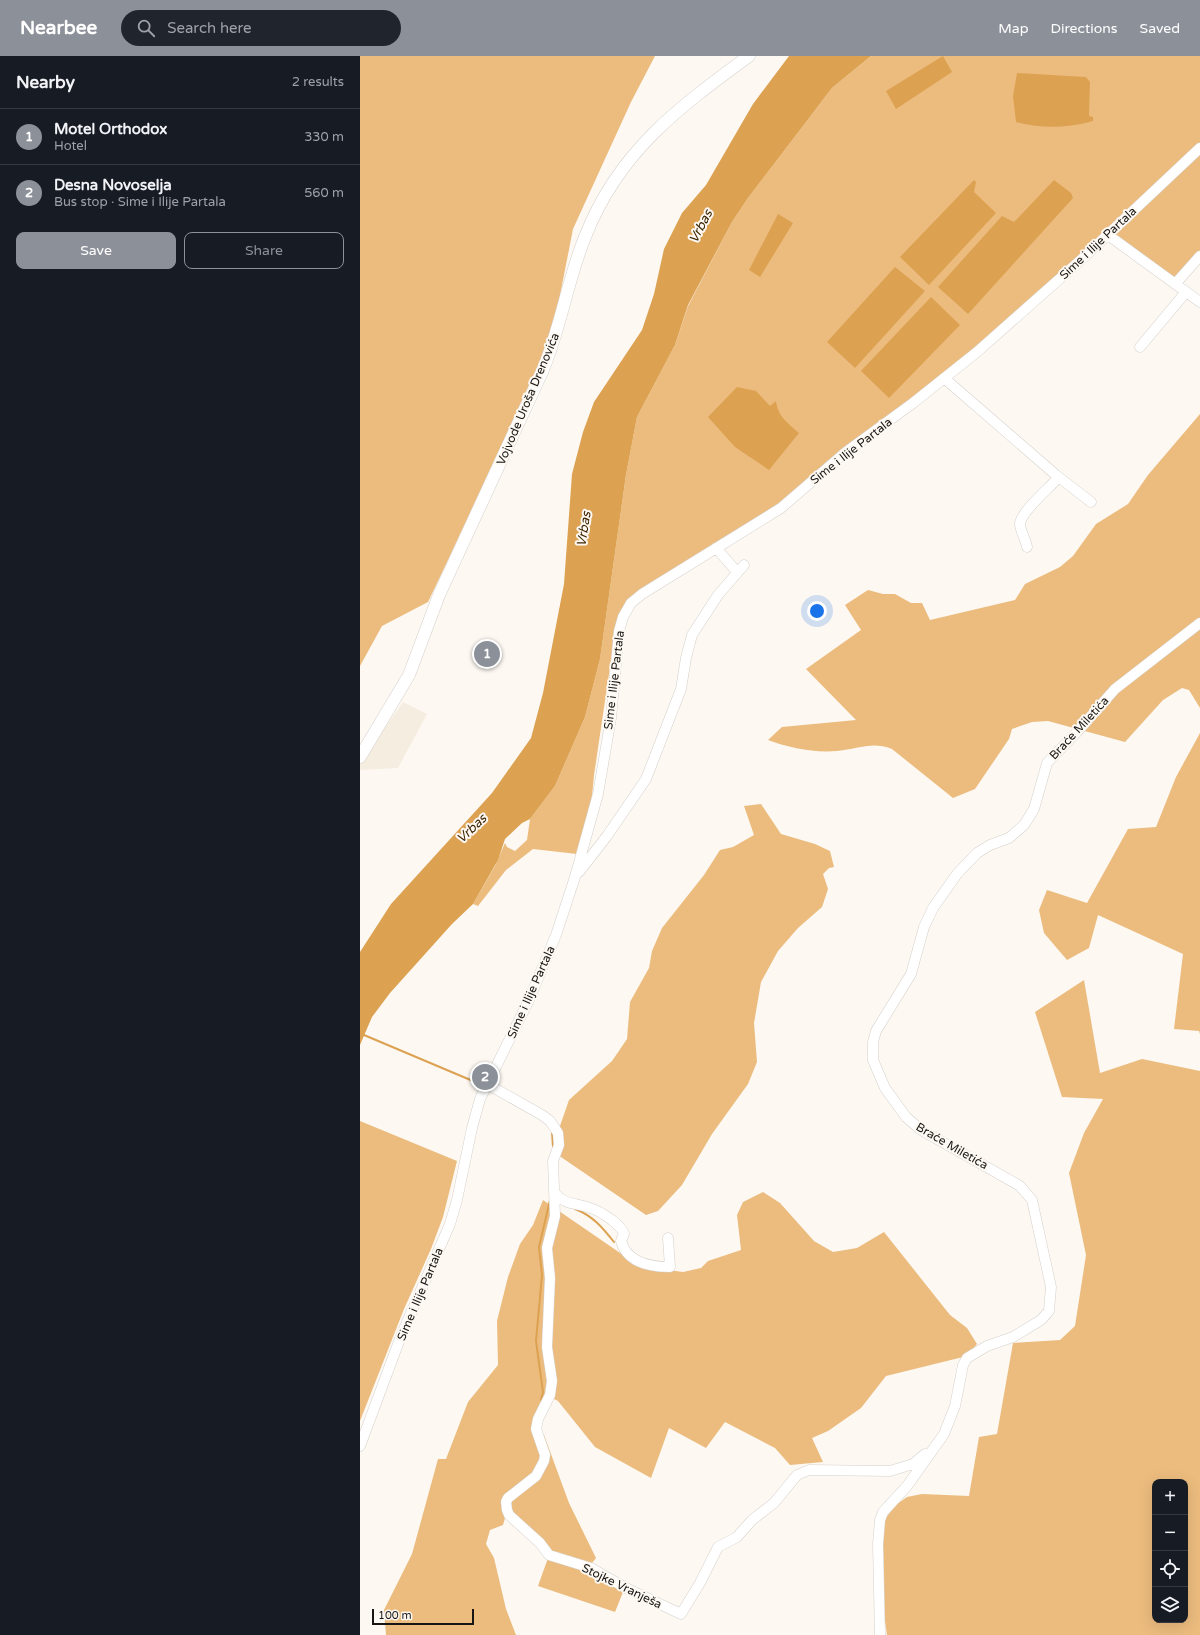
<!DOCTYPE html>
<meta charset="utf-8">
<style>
body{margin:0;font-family:"Varela Round",sans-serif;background:#20242c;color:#f1f3f6}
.controls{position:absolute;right:12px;bottom:12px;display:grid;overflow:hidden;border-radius:8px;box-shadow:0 4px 16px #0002}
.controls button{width:36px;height:36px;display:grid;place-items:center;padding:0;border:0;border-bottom:1px solid #363941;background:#171b24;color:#f1f3f6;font:20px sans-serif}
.scale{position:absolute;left:12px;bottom:10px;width:102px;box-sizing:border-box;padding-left:4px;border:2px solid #181614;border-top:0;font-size:11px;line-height:14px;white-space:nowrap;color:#181614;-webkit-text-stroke:3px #fdf8f2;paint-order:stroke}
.you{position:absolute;left:457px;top:555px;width:14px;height:14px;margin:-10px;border:3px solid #fff;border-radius:50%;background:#1a73e8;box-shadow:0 0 0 6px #1a73e833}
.badge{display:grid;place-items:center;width:26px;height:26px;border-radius:50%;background:#8c9099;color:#fff;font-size:13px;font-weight:700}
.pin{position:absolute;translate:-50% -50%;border:2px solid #fff;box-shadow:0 1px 4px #0006}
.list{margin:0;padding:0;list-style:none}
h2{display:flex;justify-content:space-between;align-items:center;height:52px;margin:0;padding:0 16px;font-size:17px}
h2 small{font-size:13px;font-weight:400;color:#9ea1a6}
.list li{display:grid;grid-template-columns:26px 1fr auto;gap:12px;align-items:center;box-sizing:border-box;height:56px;padding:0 16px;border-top:1px solid #363941}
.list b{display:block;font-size:15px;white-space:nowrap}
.list p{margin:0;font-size:13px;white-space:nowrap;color:#9ea1a6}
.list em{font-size:13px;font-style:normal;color:#9ea1a6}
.actions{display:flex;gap:8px;padding:12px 16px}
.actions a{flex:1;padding:9px 0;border:1px solid #8c9099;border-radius:8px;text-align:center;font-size:14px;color:#8c9099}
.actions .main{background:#8c9099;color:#fff}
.icon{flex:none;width:22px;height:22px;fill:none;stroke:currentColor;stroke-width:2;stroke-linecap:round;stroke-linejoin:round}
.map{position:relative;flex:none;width:840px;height:1579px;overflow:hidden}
header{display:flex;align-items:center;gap:24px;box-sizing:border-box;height:56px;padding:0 20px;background:#8c9099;color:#fff}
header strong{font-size:19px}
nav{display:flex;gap:22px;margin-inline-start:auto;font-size:14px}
.search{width:280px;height:36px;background:#20242c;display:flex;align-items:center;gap:10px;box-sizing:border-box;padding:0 14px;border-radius:22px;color:#9ea1a6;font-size:15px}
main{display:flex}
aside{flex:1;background:#171b24}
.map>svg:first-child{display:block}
.built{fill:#f6ede1}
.green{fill:#ecbc7e;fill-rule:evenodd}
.water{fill:#dca151}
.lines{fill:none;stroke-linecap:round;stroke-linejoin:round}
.stream{stroke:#dca151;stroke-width:2}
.minor-casing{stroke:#d5d0cb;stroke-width:11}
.major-casing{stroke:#d5d0cb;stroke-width:13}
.minor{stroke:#fff;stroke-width:10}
.major{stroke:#fff;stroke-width:12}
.labels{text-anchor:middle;stroke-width:4;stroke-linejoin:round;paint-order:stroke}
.street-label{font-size:12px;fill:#181614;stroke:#fdf8f2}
.water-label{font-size:13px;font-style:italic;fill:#3d2502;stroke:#fdf8f2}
</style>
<header>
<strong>Nearbee</strong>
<div class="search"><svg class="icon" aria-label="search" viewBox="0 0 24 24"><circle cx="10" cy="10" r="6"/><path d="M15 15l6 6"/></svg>Search here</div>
<nav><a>Map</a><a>Directions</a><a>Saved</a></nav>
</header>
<main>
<aside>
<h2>Nearby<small>2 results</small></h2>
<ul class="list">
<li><span class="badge">1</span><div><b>Motel Orthodox</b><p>Hotel</p></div><em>330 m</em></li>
<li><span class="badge">2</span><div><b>Desna Novoselja</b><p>Bus stop · Sime i Ilije Partala</p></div><em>560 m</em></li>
</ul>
<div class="actions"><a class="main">Save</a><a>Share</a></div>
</aside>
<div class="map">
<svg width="840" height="1579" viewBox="0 0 840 1579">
<rect width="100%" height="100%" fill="#fdf8f2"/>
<path class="built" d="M43 646 67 658 38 712 0 714V707Z"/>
<path class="green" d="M0 0H295L271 46 213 173 192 280 89 502 68 546 22 570 0 610Z
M511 0H840V196L813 226 748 179 722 203 436 439 290 532 256 571 234 719 232 740 217 798 173 793 146 814 118 850 113 848 135 810 145 787 147 791 155 795 167 784 170 763 195 730 225 661 240 603 266 419 277 361 315 289 328 250 372 166 388 142 472 32Z
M840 358V652L829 634 822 632 803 644 765 686 688 665 672 666 652 673 649 683 615 733 593 742 532 693C512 685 498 693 477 695 453 697 430 692 408 684L422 671 496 664 446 613 501 574 485 549 508 534 523 538H535L551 547H562L570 564 655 544 665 528 700 511 713 500 736 468 768 448 788 419Z
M840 677V978L839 975 814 973 823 898 738 859 729 892 707 904 684 877 679 854 687 834 727 847 768 773 796 771 816 721Z
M401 748 421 778 455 788 470 795 474 811 469 812 463 818 468 833 462 851 438 872 418 895 401 926 394 967 397 1006 388 1028 352 1078 322 1129 298 1155 286 1159 198 1099 201 1090 200 1070 209 1044 252 1005 267 983 270 946 289 912 292 895 302 872 344 819 360 794 373 791 394 779 384 750Z
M724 924 740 1017 782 1003 840 1015V1579H527L522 1545 523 1465 537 1448 547 1441 562 1438 609 1440 619 1381 637 1378 653 1287 700 1284 715 1270 726 1199 709 1117 724 1077 743 1043 702 1041 675 956ZM795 1426H825V1564H795Z
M0 1065 97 1105 83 1161 71 1193 44 1253 0 1365Z
M403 1136 420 1147 454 1185 473 1196 497 1192 524 1176 590 1259 607 1272 617 1288 607 1300 526 1320 501 1352 468 1375 452 1382 463 1406 430 1409 415 1392 365 1366 346 1392 309 1372 291 1422 235 1391 198 1345 186 1339 175 1366 184 1379 209 1447 236 1502 232 1507C224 1508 202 1505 196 1500 183 1491 156 1464 150 1450L141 1452 145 1462 143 1469 130 1474 126 1488 134 1502 146 1553 156 1579H26L24 1554 52 1498 78 1403H86L108 1346 138 1309 137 1265 148 1221 160 1188 173 1169 183 1144 279 1210 323 1216 341 1212 348 1205 381 1194 377 1159 383 1146Z
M188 1502 219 1510 263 1536 255 1556 178 1530Z"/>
<path class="water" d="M429 0H511L472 32 388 142 372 166 328 249 315 289 277 361 266 419 240 603 225 661 195 730 170 763 162 767 145 783 138 804 113 848 92 868 30 937 12 961 0 989V896L31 848 132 737 171 682 183 637 204 528 212 418 223 376 234 346 282 274 294 238 304 193 322 157 346 129 393 48Z
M583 0 592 16 536 53 526 35Z
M657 17 726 21 730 26 729 60 733 61V65C709 72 680 73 656 66L653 40Z
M614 124 616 126 614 136 636 157 569 229 540 201Z
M694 124 711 137 713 142 608 258 578 231 642 160 654 166Z
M418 158 433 167 400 221 389 214Z
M535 211 565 235 495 312 467 286Z
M571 241 600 269 529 342 501 315Z
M377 331 396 335 410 350 416 345C418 361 428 367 439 377L409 414 375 391 348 361Z"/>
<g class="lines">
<path class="stream" d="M0 975 4 979 120 1028
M192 1076 193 1091
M215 1153C233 1160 242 1171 254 1186
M181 1344 183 1336 176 1285 182 1219 179 1191 190 1144"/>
<defs>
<path id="minor" d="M748 179 840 246
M816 227 840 200
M780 291 826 236
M584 322 696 419 697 423C688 433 662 455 660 467 659 473 666 483 667 491
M696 419 731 446
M356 492 377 516
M219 816 247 780 286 723 321 633 326 602 332 579 358 539 384 509
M127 1028 182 1059 190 1065 198 1077 199 1089 193 1105 195 1160 187 1192 190 1222 187 1291 192 1325 190 1339 178 1363 176 1373 185 1399 184 1405 176 1420 148 1442 146 1446 147 1454 149 1459 180 1487 189 1499 231 1512 266 1532 321 1558 340 1527 358 1491 377 1481 392 1464 414 1447 437 1419 449 1414 530 1415 553 1408 565 1398
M195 1137C204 1149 217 1147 230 1152 238 1154 245 1159 252 1164 257 1168 262 1172 264 1178L261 1185C267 1207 290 1211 310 1211L308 1182
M0 1390 41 1280 90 1168 97 1144 112 1072 120 1043 169 944 196 879 215 821 238 738 251 662 259 575 263 561 271 547 282 538 421 452 486 396 553 347 617 296 722 203 840 92
M520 1579 518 1488 520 1464 523 1456 547 1430 584 1378 595 1350 603 1309 607 1302 627 1290 653 1281 681 1264 689 1255 691 1231 672 1144 660 1130 561 1074 546 1061 525 1032 513 1004V986L516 975 551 918 564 871 573 852 597 818 617 797 630 789 649 782 664 769 674 753 687 707 717 676 755 633 840 567"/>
<path id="major" d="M0 701 49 619 79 539 182 316C201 272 207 225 225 181 258 96 318 52 389 0"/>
</defs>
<use href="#minor" class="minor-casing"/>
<use href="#major" class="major-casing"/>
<use href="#minor" class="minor"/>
<use href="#major" class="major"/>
</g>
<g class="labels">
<g class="street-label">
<text transform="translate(738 187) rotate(-43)" y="4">Sime i Ilije Partala</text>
<text transform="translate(168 343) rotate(-67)" y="4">Vojvode Uroša Drenovića</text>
<text transform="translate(491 395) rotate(-38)" y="4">Sime i Ilije Partala</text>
<text transform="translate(254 624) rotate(-83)" y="4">Sime i Ilije Partala</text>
<text transform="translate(719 672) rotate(-47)" y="4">Braće Miletića</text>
<text transform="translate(171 936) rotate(-66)" y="4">Sime i Ilije Partala</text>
<text transform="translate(592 1090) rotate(30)" y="4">Braće Miletića</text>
<text transform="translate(60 1238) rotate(-67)" y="4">Sime i Ilije Partala</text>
<text transform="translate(262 1530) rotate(26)" y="4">Stojke Vranješa</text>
</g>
<g class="water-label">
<text transform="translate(340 170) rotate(-62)" y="5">Vrbas</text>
<text transform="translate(223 473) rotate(-81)" y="5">Vrbas</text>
<text transform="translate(111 772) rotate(-44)" y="5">Vrbas</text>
</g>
</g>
</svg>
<div class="controls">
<button>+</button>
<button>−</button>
<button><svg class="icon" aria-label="locate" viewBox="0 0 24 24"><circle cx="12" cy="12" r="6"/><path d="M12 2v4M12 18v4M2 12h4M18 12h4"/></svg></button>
<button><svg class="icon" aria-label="layers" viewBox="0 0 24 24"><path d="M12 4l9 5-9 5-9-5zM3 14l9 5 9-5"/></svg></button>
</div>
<div class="scale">100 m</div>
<div class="you"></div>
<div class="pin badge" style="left:127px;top:598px">1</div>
<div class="pin badge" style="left:125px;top:1021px">2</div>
</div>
</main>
